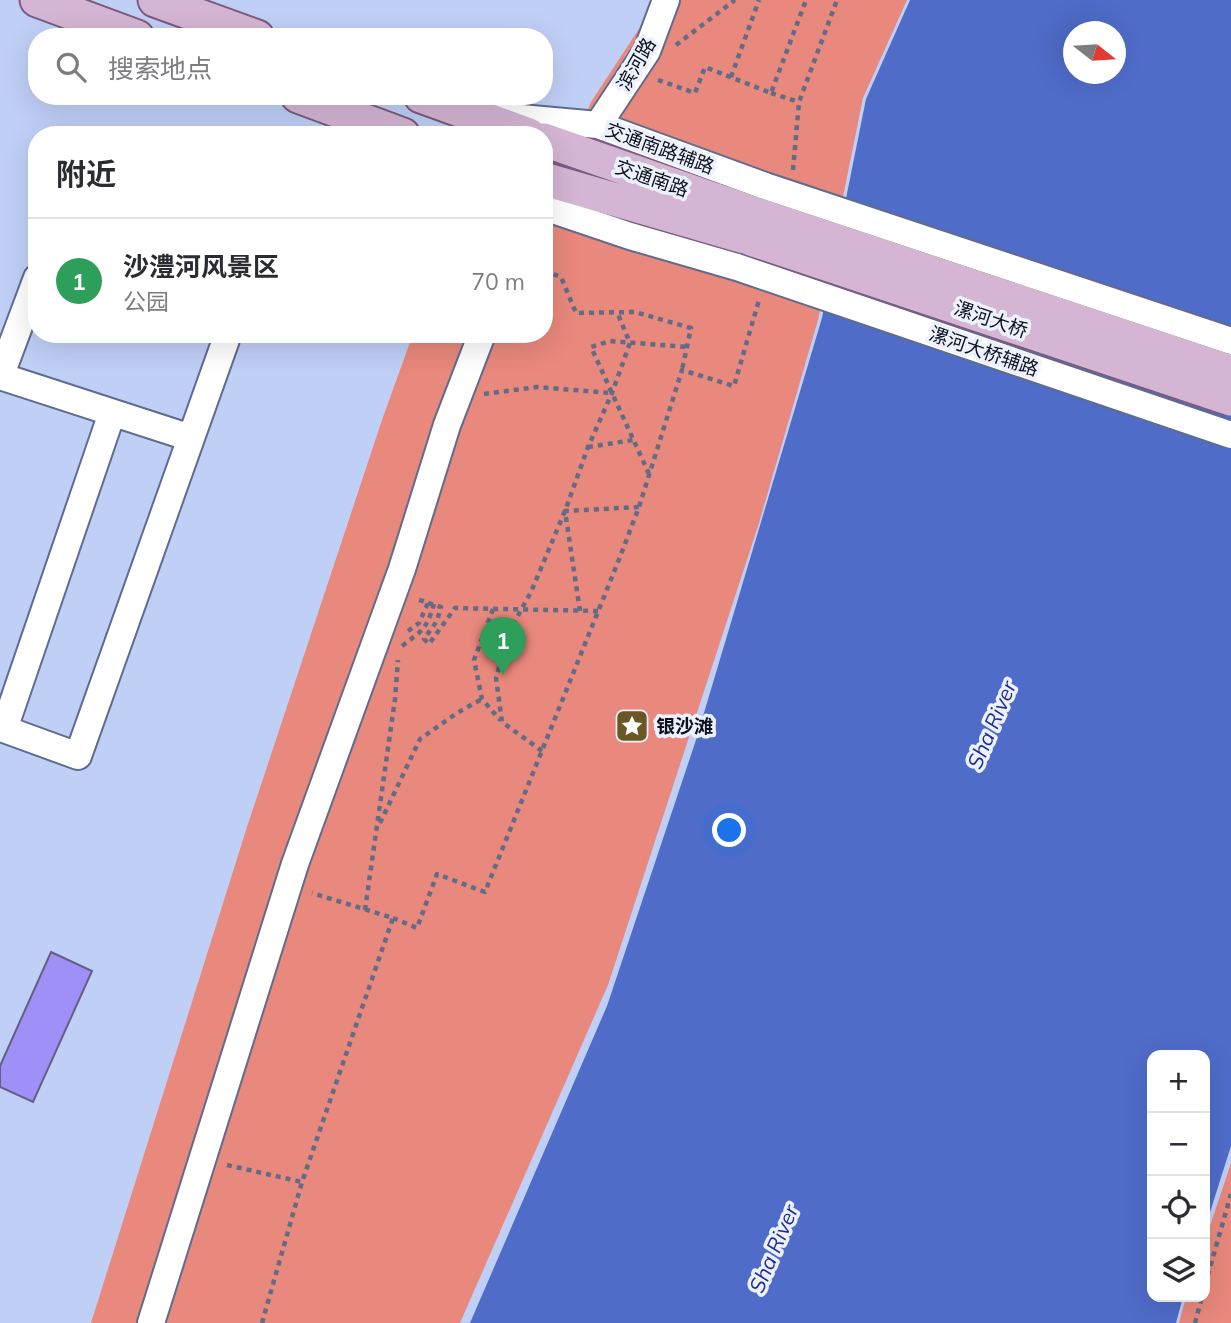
<!DOCTYPE html>
<html lang="zh">
<meta charset="utf-8">
<style>
body{margin:0;font-family:Mulish,"Noto Sans SC",sans-serif;background:#f2f2f3;color:#2b2b33}
.controls{position:absolute;right:21px;bottom:21px;display:grid;overflow:hidden;border-radius:14px;box-shadow:0 7px 28px #0002}
.controls button{width:63px;height:63px;display:grid;place-items:center;padding:0;border:0;border-bottom:2px solid #e1e1e2;background:#fff;color:#2b2b33;font:35px sans-serif}
.compass{position:absolute;left:1063px;top:21px;width:63px;height:63px;border-radius:50%;background:#fff;box-shadow:0 7px 28px #0002;rotate:107deg}
.you{position:absolute;left:730px;top:831px;width:24px;height:24px;margin:-18px;border:5px solid #fff;border-radius:50%;background:#1a73e8;box-shadow:0 0 0 10px #1a73e833}
.badge{display:grid;place-items:center;width:46px;height:46px;border-radius:50%;background:#6a5725;color:#fff;font-size:23px;font-weight:700}
.pin{position:absolute;translate:-50% -58px;filter:drop-shadow(0 2px 4px #0008)}
.pin::after{content:'';position:absolute;top:37px;width:24px;height:21px;background:inherit;clip-path:polygon(0 0,100% 0,50% 100%)}
.list{margin:0;padding:0;list-style:none}
h2{display:flex;justify-content:space-between;align-items:center;height:91px;margin:0;padding:0 28px;font-size:30px}
h2 small{font-size:23px;font-weight:400;color:#7c7c81}
.list li{display:grid;grid-template-columns:46px 1fr auto;gap:21px;align-items:center;box-sizing:border-box;height:126px;padding:0 28px;border-top:2px solid #e1e1e2}
.list b{display:block;font-size:26px;white-space:nowrap}
.list p{margin:0;font-size:23px;white-space:nowrap;color:#7c7c81}
.list em{font-size:23px;font-style:normal;color:#7c7c81}
.icon{flex:none;width:38px;height:38px;fill:none;stroke:currentColor;stroke-width:2;stroke-linecap:round;stroke-linejoin:round}
.map{position:relative;flex:none;width:1231px;height:1323px;overflow:hidden}
.search{position:absolute;background:#fff;box-shadow:0 7px 28px #0002;left:28px;top:28px;width:525px;height:77px;display:flex;align-items:center;gap:18px;box-sizing:border-box;padding:0 24px;border-radius:28px;color:#7c7c81;font-size:26px}
.panel{position:absolute;background:#fff;box-shadow:0 7px 28px #0002;left:28px;top:126px;width:525px;height:217px;border-radius:28px}
.map>svg:first-child{display:block}
.green{fill:#e9887c}
.water{fill:#4f6cc9;fill-rule:evenodd}
.building{fill:#9e90f6;stroke:#625f82;stroke-width:2}
.lines{fill:none;stroke-linecap:round;stroke-linejoin:round}
.minor-casing{stroke:#5f6c8e;stroke-width:30}
.major-casing{stroke:#7b5b80;stroke-width:37}
.path{stroke:#626c85;stroke-width:4.5;stroke-dasharray:5 5;stroke-linecap:butt}
.minor{stroke:#fff;stroke-width:26}
.major{stroke:#d4b5d3;stroke-width:33}
.minor-bridge-casing{stroke:#5f6c8e;stroke-width:30;stroke-linecap:butt}
.major-bridge-casing{stroke:#7b5b80;stroke-width:37;stroke-linecap:butt}
.minor-bridge{stroke:#fff;stroke-width:26}
.major-bridge{stroke:#d4b5d3;stroke-width:33}
.labels{text-anchor:middle;stroke-width:7;stroke-linejoin:round;paint-order:stroke}
.street-label{font-size:19px;fill:#0b101d;stroke:#ecf1fc}
.poi-label{font-size:19px;font-weight:bold;fill:#0b101d;stroke:#ecf1fc;text-anchor:start}
.water-label{font-size:21px;font-style:italic;fill:#1c2d9a;stroke:#ecf1fc}
</style>
<div class="map">
<svg width="1231" height="1323" viewBox="0 0 1231 1323">
<rect width="100%" height="100%" fill="#c0cff6"/>
<path class="green" d="M654 0H907L863 98 818 320 759 523 608 985 460 1323H91L247 827 382 420 413 334H544V220L591 102 650 12Z
M1231 1163V1323H1179L1186 1297H1205V1241Z"/>
<path class="water" d="M910 0H1231V1146L1205 1228V1055H1152V1297H1183L1176 1323H470L607 1006 695 743 822 318 866 99ZM1074 32H1116V74H1074Z"/>
<path class="building" d="M51 952 92 971 33 1102 0 1087V1066Z"/>
<g class="lines">
<defs>
<path id="minor" d="M498 116 598 125 765 186
M598 125 647 51 666 0
M544 207 630 236 737 267
M0 376 191 438
M0 377 37 278
M112 413 4 729 78 756 228 334
M151 1323 295 864 402 569 447 425 482 334"/>
<path id="major" d="M37 0 137 37
M155 0 257 37
M298 96 403 135
M421 96 529 135
M544 140 759 215
M544 179 751 239"/>
</defs>
<use href="#minor" class="minor-casing"/>
<use href="#major" class="major-casing"/>
<path class="path" d="M676 45 735 0
M731 77 759 0
M658 80 695 93 705 67 771 93 806 0
M771 93 799 102
M793 170 799 102 837 0
M544 271 561 277 576 313 635 312 691 328 682 370
M484 394 537 387 611 393
M588 447 633 440
M649 474 591 347 610 341 687 347
M428 603 441 607 437 621 424 639 429 644 455 608 598 611
M493 609 474 660 482 699 500 720
M580 611 565 511 639 507
M408 631 419 623 428 603 417 599
M402 646C423 630 426 630 434 604
M542 751 502 722 496 678 509 632 531 592 565 511 588 447 612 393 630 343 617 312
M380 823 420 739 457 713 482 699
M365 910 395 699 398 660
M393 918 417 928 437 874 485 892 620 557 639 507 682 370 734 386 759 300
M227 1165 302 1182
M1205 1285 1231 1194
M262 1323 302 1182 393 918 312 893
M1195 1323 1202 1297"/>
<use href="#minor" class="minor"/>
<use href="#major" class="major"/>
<defs>
<path id="minor-bridge" d="M765 186 1231 341
M737 267 1231 435"/>
<path id="major-bridge" d="M759 215 1231 372
M751 239 1231 399"/>
</defs>
<use href="#minor-bridge" class="minor-bridge-casing"/>
<use href="#major-bridge" class="major-bridge-casing"/>
<use href="#minor-bridge" class="minor-bridge"/>
<use href="#major-bridge" class="major-bridge"/>
</g>
<defs>
<symbol id="sight-square" viewBox="-11 -11 22 22"><rect x="-9" y="-9" width="18" height="18" rx="4" fill="#6a5725" stroke="#ecf1fc"/><path d="M0-6L1.8-2.2L6-1.7L2.9 1.2L3.7 5.4L0 3.3L-3.7 5.4L-2.9 1.2L-6-1.7L-1.8-2.2Z" fill="#fff"/></symbol>
</defs>
<g fill-rule="evenodd">
<use href="#sight-square" x="613" y="707" width="38" height="38"/>
</g>
<g class="labels">
<g class="street-label">
<text transform="translate(636 64) rotate(-60)" y="7">滨河路</text>
<text transform="translate(660 148) rotate(20)" y="7">交通南路辅路</text>
<text transform="translate(652 178) rotate(19)" y="7">交通南路</text>
<text transform="translate(991 319) rotate(19)" y="7">漯河大桥</text>
<text transform="translate(984 351) rotate(19)" y="7">漯河大桥辅路</text>
</g>
<g class="poi-label">
<text x="656" y="733">银沙滩</text>
</g>
<g class="water-label">
<text transform="translate(992 725) rotate(-67)" y="7">Sha River</text>
<text transform="translate(774 1249) rotate(-67)" y="7">Sha River</text>
</g>
</g>
</svg>
<div class="controls">
<button>+</button>
<button>−</button>
<button><svg class="icon" aria-label="locate" viewBox="0 0 24 24"><circle cx="12" cy="12" r="6"/><path d="M12 2v4M12 18v4M2 12h4M18 12h4"/></svg></button>
<button><svg class="icon" aria-label="layers" viewBox="0 0 24 24"><path d="M12 4l9 5-9 5-9-5zM3 14l9 5 9-5"/></svg></button>
</div>
<svg class="compass" viewBox="-18 -18 36 36"><path d="M0-13l5 13h-10z" fill="#e53935"/><path d="M0 13l5-13h-10z" fill="#7c7c81"/></svg>
<div class="you"></div>
<div class="pin badge" style="left:503px;top:675px;background:#2e9e5b">1</div>
<div class="search"><svg class="icon" aria-label="search" viewBox="0 0 24 24"><circle cx="10" cy="10" r="6"/><path d="M15 15l6 6"/></svg>搜索地点</div>
<section class="panel">
<h2>附近<small></small></h2>
<ul class="list">
<li><span class="badge" style="background:#2e9e5b">1</span><div><b>沙澧河风景区</b><p>公园</p></div><em>70 m</em></li>
</ul>
</section>
</div>
